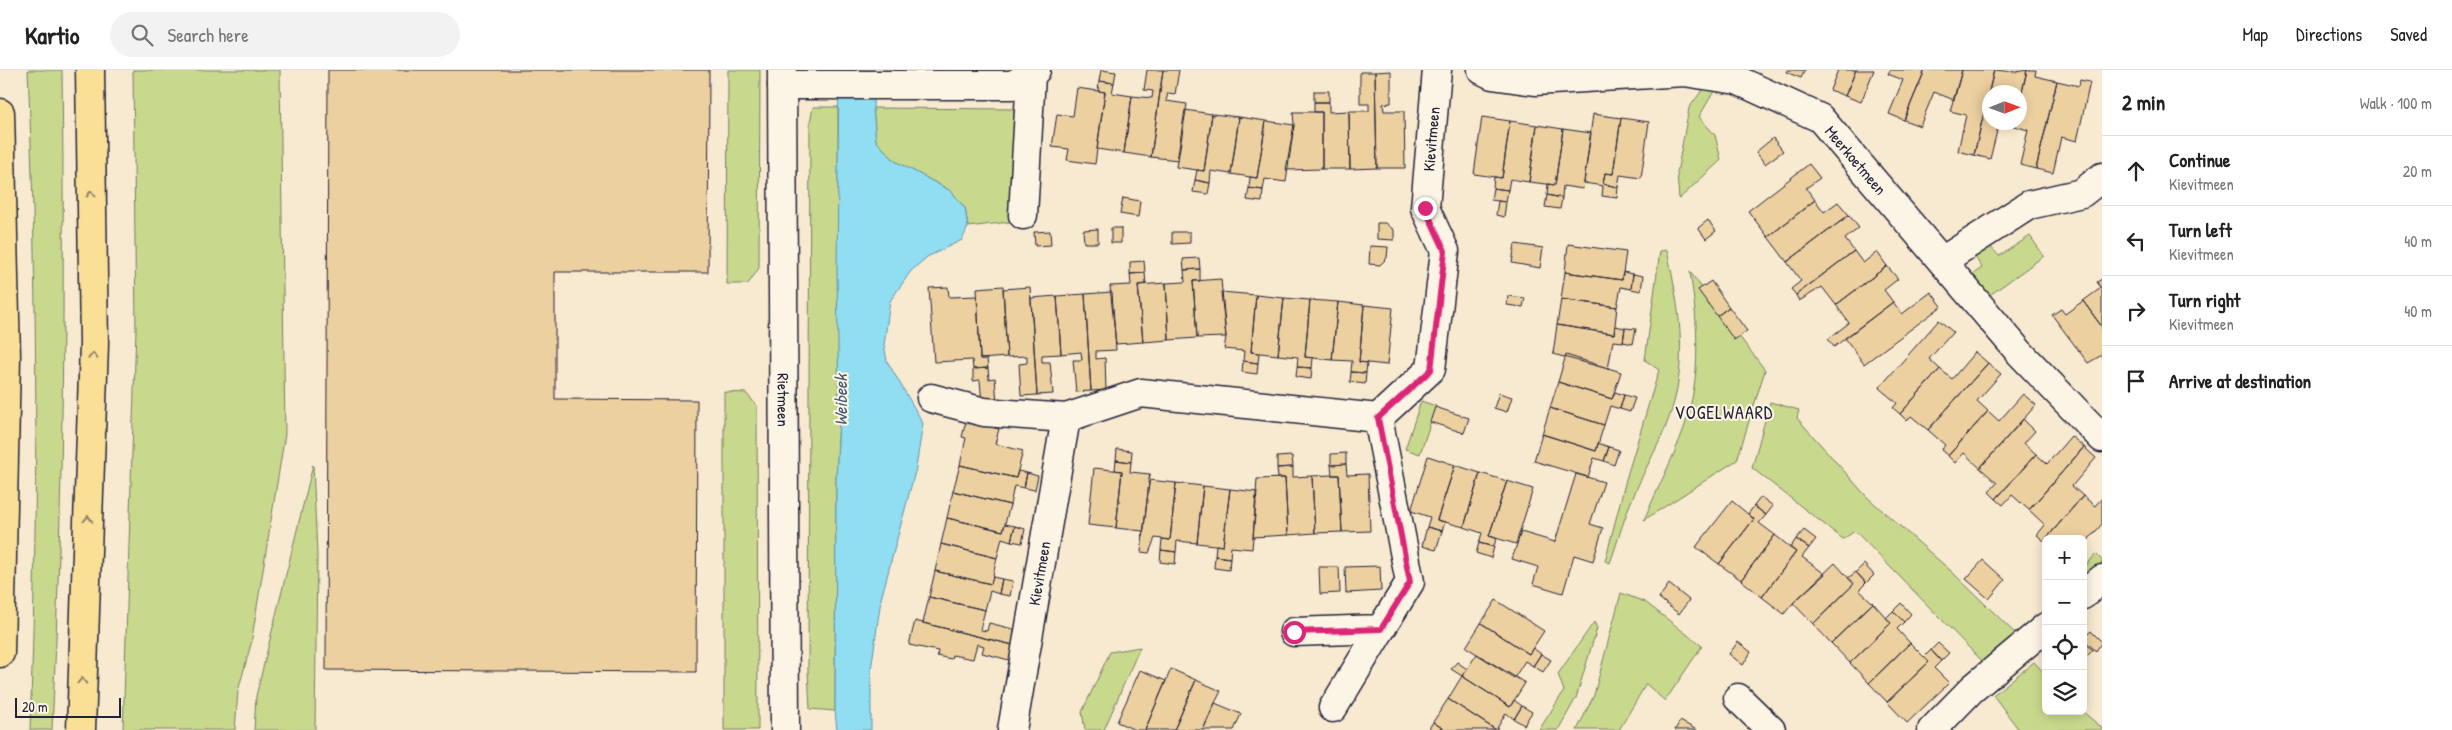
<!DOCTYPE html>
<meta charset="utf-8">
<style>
body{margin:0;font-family:"Patrick Hand",sans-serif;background:#f2f2f2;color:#222}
.controls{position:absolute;right:15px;bottom:15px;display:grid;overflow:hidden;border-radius:8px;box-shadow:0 2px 12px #0003}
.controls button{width:45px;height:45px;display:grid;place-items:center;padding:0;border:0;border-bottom:1px solid #e0e0e0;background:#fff;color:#222;font:25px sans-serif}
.compass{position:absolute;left:1982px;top:15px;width:45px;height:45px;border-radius:50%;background:#fff;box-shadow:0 2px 12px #0003;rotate:89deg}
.scale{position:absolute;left:15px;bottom:12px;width:106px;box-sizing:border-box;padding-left:5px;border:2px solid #22223b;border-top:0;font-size:14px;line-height:18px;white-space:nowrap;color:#22223b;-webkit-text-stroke:4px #fcf5e5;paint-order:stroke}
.stop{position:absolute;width:15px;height:15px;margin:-11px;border:4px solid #db2777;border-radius:50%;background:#fff}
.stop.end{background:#db2777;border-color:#fff;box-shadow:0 1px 5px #0008}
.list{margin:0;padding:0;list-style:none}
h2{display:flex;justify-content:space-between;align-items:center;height:65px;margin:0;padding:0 20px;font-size:21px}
h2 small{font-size:16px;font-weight:400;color:#767676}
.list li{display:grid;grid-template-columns:32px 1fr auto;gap:15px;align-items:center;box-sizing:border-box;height:70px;padding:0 20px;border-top:1px solid #e0e0e0}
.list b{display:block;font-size:19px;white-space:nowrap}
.list p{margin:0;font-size:16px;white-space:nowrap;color:#767676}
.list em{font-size:16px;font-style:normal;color:#767676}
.icon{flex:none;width:28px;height:28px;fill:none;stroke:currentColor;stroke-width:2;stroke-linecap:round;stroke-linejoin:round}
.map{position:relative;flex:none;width:2102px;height:660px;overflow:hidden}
header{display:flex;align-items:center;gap:30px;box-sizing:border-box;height:70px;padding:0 25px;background:#fff;border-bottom:1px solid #e0e0e0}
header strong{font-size:24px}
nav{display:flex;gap:28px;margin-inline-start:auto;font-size:18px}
.search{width:350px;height:45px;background:#f2f2f2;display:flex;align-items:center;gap:12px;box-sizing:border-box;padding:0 18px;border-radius:28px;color:#767676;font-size:19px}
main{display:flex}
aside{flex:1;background:#fff}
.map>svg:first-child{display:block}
.green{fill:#c8d98d;stroke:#757e64}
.water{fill:#91ddf1;stroke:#6592a8}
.building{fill:#edd0a0;stroke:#22223b}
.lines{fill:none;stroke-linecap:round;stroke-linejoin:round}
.minor-casing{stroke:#22223b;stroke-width:31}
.highway-casing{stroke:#22223b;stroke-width:31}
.minor{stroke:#fcf5e5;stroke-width:28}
.highway{stroke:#fadf96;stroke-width:28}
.oneway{stroke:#8e8068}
.route{stroke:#db2777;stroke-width:6}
.labels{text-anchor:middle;stroke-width:4;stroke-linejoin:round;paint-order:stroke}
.street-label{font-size:16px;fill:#22223b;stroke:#fcf5e5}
.water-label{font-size:18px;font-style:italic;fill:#435a72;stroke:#fcf5e5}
.neighbourhood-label{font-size:18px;letter-spacing:1px;fill:#22223b;stroke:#fcf5e5}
</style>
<header>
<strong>Kartio</strong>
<div class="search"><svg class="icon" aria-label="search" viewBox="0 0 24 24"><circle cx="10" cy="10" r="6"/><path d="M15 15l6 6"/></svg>Search here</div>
<nav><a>Map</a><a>Directions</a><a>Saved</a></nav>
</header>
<main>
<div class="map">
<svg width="2102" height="660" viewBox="0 0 2102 660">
<rect width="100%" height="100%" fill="#f8ead0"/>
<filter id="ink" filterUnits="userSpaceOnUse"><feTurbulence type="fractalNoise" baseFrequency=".02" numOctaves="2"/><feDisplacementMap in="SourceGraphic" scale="10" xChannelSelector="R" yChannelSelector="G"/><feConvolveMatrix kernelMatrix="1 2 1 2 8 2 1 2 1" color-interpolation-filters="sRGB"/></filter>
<g filter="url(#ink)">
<path class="green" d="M28 0H62C65 220 63 440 52 660H30C38 440 38 220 28 0Z
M133 0H280L285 364 251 574 238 621 235 660H123L136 259Z
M728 0H760L759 198 748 214H727Z
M1708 12 1714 21 1699 47 1715 65 1721 90 1679 129 1677 103 1689 38Z
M813 37H838L839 351 836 409 835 641 810 639 808 601 810 53Z
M873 38 1023 39 1009 152 968 157 965 138 951 121 895 91 876 71Z
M2030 166 2044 186 1987 227 1970 206 1982 198 1974 185 1988 174 1999 186Z
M1667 180C1676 223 1685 267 1678 312 1672 356 1650 386 1634 425 1624 447 1618 471 1610 493L1605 491 1627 406 1659 300 1645 290 1660 181Z
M1690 202 1765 300 1737 390 1644 450C1657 419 1673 389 1684 358 1702 307 1698 253 1690 202Z
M724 322 746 323 757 336 758 660H724Z
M1421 331 1436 336 1420 384 1405 379Z
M1770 332 1799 340 1797 348 1867 427 1951 501 2020 568 1985 594 1855 461 1843 469 1752 398Z
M313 395 317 484 315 660H254L256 626Z
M2096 484 2102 490V503L2083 521V499Z
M1621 523 1645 532 1702 576 1665 631 1646 614 1619 660H1577L1594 625Z
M1594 552 1597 558 1576 628 1558 660H1539L1564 621 1558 604Z
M1140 577 1104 660H1085L1082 642 1110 582Z
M2034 592 2046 605V641H2082L2102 658V660H2019L1993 625Z"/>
<path class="water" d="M839 0H874L873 38 876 71 895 91 951 121 965 138 968 157 962 170 927 187 911 201 890 231 884 275 887 291 923 353 916 398 881 529 871 600V660H837L835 641 836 409 839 351 837 201Z"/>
<path class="building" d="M328 0H709L708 202H555V329L697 330 696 602 326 600Z
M1101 0 1116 2 1114 13 1099 11Z
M1147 0H1163L1151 87 1124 83 1132 26 1152 28 1153 21 1144 20Z
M1163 0H1179L1175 24 1168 23 1166 31 1187 34 1178 90 1151 87Z
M1787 0H1805L1801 8 1786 2Z
M1838 0H1856L1845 26 1830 20Z
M1856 0H1874L1861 32 1845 26Z
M1890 0H1925L1904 50 1889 44 1903 10 1888 4Z
M1925 0H1962L1954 30 1934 22 1920 56 1904 50Z
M1962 0H1994L1974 85 1958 81 1966 45 1950 41Z
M1994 0 2016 2 2027 0 2020 31V22H1990V52H2014V56L1999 53 1990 89 1974 85Z
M2027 0H2036L2035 6 2057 11 2036 99 2020 95 2028 60 2014 56V52H2020V31Z
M1391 1V33L1383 34 1384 41H1404L1405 98H1377L1375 2Z
M1360 2H1375L1377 98 1350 99 1349 41H1369V34H1360Z
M2080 10 2090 12 2077 71 2061 67 2053 103 2036 99 2057 11 2079 16Z
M1099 11 1114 13 1112 23 1132 26 1124 83 1097 79 1105 22 1098 21Z
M1077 18 1105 22 1095 94 1067 90 1069 79 1052 77 1057 44 1073 46Z
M1314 21H1329V32H1314Z
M1314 32H1329V42L1349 41 1350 99H1322V42H1314Z
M1185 40 1212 44 1204 101 1176 97Z
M1293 42H1322V99L1286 100 1294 55Z
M1212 44 1239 47 1231 104 1211 101 1210 113 1195 110 1197 100 1204 101Z
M1593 44 1621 48 1613 104 1605 103 1603 114 1618 117 1617 128 1602 126 1603 116 1584 113Z
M1239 47 1266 51 1257 108 1231 104Z
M1482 47 1510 51 1502 108 1474 104Z
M1621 48 1649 52 1641 108 1620 105 1618 117 1603 114 1605 103 1613 104Z
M1266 51 1294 55 1286 112 1265 109 1263 120 1249 118 1250 107 1257 108Z
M1510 51 1537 55 1529 112 1510 109 1508 120 1493 118 1494 107 1502 108Z
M1537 55 1563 59 1555 115 1529 112Z
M1563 59 1591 63 1583 119 1563 116 1562 128 1547 125 1548 114 1555 115Z
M1773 68 1783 81 1765 94 1756 82Z
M1809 94 1820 108 1806 118 1815 130 1768 167 1748 141Z
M1195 110 1210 113 1208 124 1193 122Z
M1249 118 1263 120 1262 132 1247 130Z
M1493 118 1508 120 1506 132 1491 130Z
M1547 125 1562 128 1560 139 1545 137Z
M1123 128 1140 131 1138 147 1120 144Z
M1815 130 1824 142 1838 132 1849 145 1787 192 1768 167Z
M1498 131 1506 132 1504 147 1496 145Z
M1849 145 1859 158 1845 169 1854 181 1796 225 1791 219 1801 211 1787 192Z
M1708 150 1716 161 1706 169 1698 158Z
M1377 153H1385L1394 160V170L1377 169Z
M1111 158H1121V173H1111Z
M1098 159V173H1084L1083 160Z
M1050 161 1051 175 1035 176 1034 162Z
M1172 162H1190V173L1172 174Z
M1515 174 1543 178 1540 198 1512 193Z
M1568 174 1626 182 1622 210 1565 202Z
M1370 176 1388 177 1387 188 1380 195 1369 194Z
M1854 181 1863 193 1877 182 1887 196 1836 235 1822 217 1799 231 1796 225Z
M1199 188 1200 199 1184 200 1183 189Z
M1144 191 1145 203 1130 204V192Z
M1887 196 1898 209 1884 220 1893 232 1834 277 1828 269 1849 253 1836 235Z
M1200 199V211H1193L1197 268 1169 270 1166 213 1185 212 1184 200Z
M1565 202 1622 210 1623 202 1633 204 1631 219 1621 217 1617 237 1561 229Z
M1145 203 1146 214 1138 215 1143 272 1116 274 1110 216 1131 215 1130 204Z
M1633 204 1643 206 1641 221 1631 219Z
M1221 209 1226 267 1197 268 1193 211Z
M2102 209V257L2083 231 2101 218 2097 212Z
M1711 211 1729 237 1717 246 1698 220Z
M1166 213 1169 270 1143 272 1138 215Z
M1003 216 1007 287 980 289 977 218Z
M948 217 949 227 977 226 980 289H987L988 298 973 299 972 290 934 292 929 218Z
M1030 217 1037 325 1021 326 1019 294 1027 293V286L1007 287 1003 219Z
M1112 222 1116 280 1096 281V289L1105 288 1106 320 1091 321 1085 224Z
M1221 222 1256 225 1251 282 1259 283 1258 293 1243 291 1244 281 1224 279 1226 267Z
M1931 222 1942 236 1864 294 1845 268 1893 232 1902 244Z
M1085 224 1091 321 1076 322 1073 290H1082L1081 282 1061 284 1057 226Z
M1256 225 1284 228 1278 285 1251 282Z
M1057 226 1061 284 1042 285V292H1050L1053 324 1037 325 1031 228Z
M1508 226 1525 228 1523 237 1507 235Z
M1284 228 1310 230 1305 287 1313 288 1312 298 1297 297 1298 287 1278 285Z
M1561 229 1617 237 1614 264 1557 255Z
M1310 230 1338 232 1332 290 1305 287Z
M2083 231 2102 257V285L2088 293 2052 245 2061 239 2065 244Z
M1338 232 1364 235 1359 292 1367 293 1366 303 1351 302 1352 291 1332 290Z
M1364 235 1393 238 1387 295 1359 292Z
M1729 237 1747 261 1734 270 1717 246Z
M1939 250 1953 262 1929 289 1940 299 1900 344 1893 338 1897 333 1879 318Z
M1557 255 1614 264 1615 256 1625 258 1623 272 1613 271 1608 299 1553 284Z
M1625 258 1636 259 1633 274 1623 272Z
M1975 282 1988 293 1928 360 1911 346 1907 351 1900 344 1940 299 1952 309Z
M1566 285 1621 302 1612 329 1558 312Z
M1243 291 1258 293 1257 304 1242 302Z
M1988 293 2001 304 1977 331 1988 341 1948 386 1941 380 1945 375 1928 360Z
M1297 297 1312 298 1311 309 1296 307Z
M988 298 989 309 995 308 997 333 982 334 980 310 973 311V299Z
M1351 302 1366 303 1365 314 1350 312Z
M1558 312 1612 329 1615 322 1624 325 1620 339 1610 336 1604 355 1550 338Z
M1499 323 1512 327 1507 342 1494 338Z
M2023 324 2036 335 1980 398 1964 383 1955 393 1948 386 1988 341 1999 351Z
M1624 325 1635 328 1630 342 1620 339Z
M1435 337 1469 348 1464 363 1430 352Z
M1550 338 1604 355 1596 381 1542 364Z
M2023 349 2035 361 2024 373 2036 384 1996 429 1989 422 1997 413 1980 398Z
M966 351 999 359 995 374 1023 381 1016 408 960 395 966 368 962 367Z
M1542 364 1596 381 1598 373 1609 377 1604 391 1594 388 1588 407 1534 391Z
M2071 366 2084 377 2029 440 2012 425 2003 435 1996 429 2036 384 2047 394Z
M1609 377 1619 380 1614 395 1604 391Z
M2084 377 2096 388 2072 416 2083 426 2044 471 2037 465 2045 455 2029 440Z
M1117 379 1132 381 1131 392 1116 390Z
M1346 383V394L1331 395V384Z
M1292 386 1293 397 1277 398V387Z
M1428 386 1455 395 1437 450 1445 452 1442 461 1427 457 1430 447 1411 441Z
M1116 390 1131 392 1130 402 1150 404 1143 467V461L1116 458 1122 401 1115 400Z
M1346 394 1347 405 1368 404 1370 461 1342 462 1339 405H1332L1331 395Z
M960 395 1016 408 1018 401 1027 403 1024 418 1014 416 1010 435 953 421Z
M1455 395 1480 403 1464 457 1437 450Z
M1293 397V407L1312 406 1315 463 1288 465 1285 408H1278L1277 398Z
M1094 398 1122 401 1116 458 1088 455Z
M1027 403 1038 406 1035 420 1024 418Z
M1480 403 1507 411 1489 466 1496 468 1494 477 1479 473 1482 463 1464 457Z
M1150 404 1149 410 1176 413 1170 470 1155 468 1149 483 1141 482Z
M1576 404 1604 412 1590 454 1603 458 1593 491 1574 485 1563 523 1533 514 1538 497 1512 489 1521 462 1555 472Z
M1332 405H1339L1342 462 1315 463 1312 406Z
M1285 408 1288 465 1253 467 1257 409Z
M1507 411 1533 419 1516 474 1489 466Z
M1176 413 1203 416 1197 473 1177 471 1176 482 1161 480 1162 469 1170 470Z
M1203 416 1230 419 1223 476 1197 473Z
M1230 419 1257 422 1252 479 1231 477 1230 488 1215 486 1216 475 1223 476Z
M953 421 1010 435 1003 461 947 448Z
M2083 426 2095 436 2102 428V454L2083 476V469H2046Z
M1761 427 1773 436 1766 445 1754 436Z
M1732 431 1754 449 1719 494 1696 477Z
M1754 436 1766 445 1759 453 1775 465 1741 510 1719 494 1754 449 1748 444Z
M947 448 1003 461 1005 454 1015 456 1011 471 1002 468 997 488 941 474Z
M1015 456 1025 459 1022 473 1011 471Z
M1427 457 1442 461 1436 480 1422 476Z
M1804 460 1816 469 1809 478 1796 469Z
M1775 465 1796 482 1762 527 1741 510Z
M1796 469 1809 478 1802 487 1825 504 1793 533 1784 544 1762 527 1796 482 1790 478Z
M1479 473 1494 477 1491 488 1476 483Z
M941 474 997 488 991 514 935 501Z
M1161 480 1176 482 1175 494 1160 492Z
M1215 486 1230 488 1229 500 1214 498Z
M1983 490 2005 510 1989 529 1966 509Z
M1835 493 1854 514 1813 554 1793 533Z
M1864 494 1874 505 1866 513 1856 502Z
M1380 496 1381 521 1346 523 1345 497Z
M1319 497H1339L1340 523 1320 524Z
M935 501 991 514 993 507 1002 509 999 524 990 521 985 540 929 527Z
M1856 502 1866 513 1859 520 1873 533 1831 573 1813 554 1854 514 1848 508Z
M1002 509 1013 511 1010 526 999 524Z
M1669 514 1689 530 1679 544 1659 528Z
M929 527 985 540 980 560 987 561 989 553 1021 561 1017 576 923 553Z
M1496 530 1544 561 1529 584 1481 553Z
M1873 533 1891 553 1850 593 1831 573Z
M1901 533 1911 544 1904 552 1893 541Z
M1893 541 1904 552 1897 559 1910 573 1869 613 1850 593 1891 553 1886 548Z
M915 551 1017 576 1013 591 982 583 984 576 977 574 973 589 952 585 951 589 937 586 938 581 909 575Z
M1481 553 1529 584 1533 578 1541 584 1533 596 1525 591 1514 608 1466 577Z
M2091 561 2102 572 2096 581 2083 569Z
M2083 571 2093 580 2083 590Z
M1738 572 1751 582 1743 595 1729 584Z
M1910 573 1929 592 1887 632 1869 613Z
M1938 573 1949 583 1941 591 1931 580Z
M1931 580 1941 591 1934 598 1949 613 1907 653 1887 632 1929 592 1924 587Z
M1477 584 1525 613 1510 637 1462 606Z
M1541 584 1551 590 1543 602 1533 596Z
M1457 592 1467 599 1462 606 1451 599Z
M1171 599 1196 610 1174 660H1145Z
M1140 600 1166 611 1145 660H1135L1117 652Z
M1462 606 1510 637 1514 630 1522 636 1514 649 1506 643 1496 660 1448 629Z
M1196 610 1221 621 1215 633 1203 660H1174Z
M1448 629 1496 660H1445L1433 652Z
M1215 633 1241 644 1234 660H1203Z
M1522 636 1532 642 1524 655 1514 649Z
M1680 651 1697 660H1675Z
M1433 652 1445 660H1428Z"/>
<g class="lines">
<defs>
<g id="minor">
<path id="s1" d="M782 0 785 660"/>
<path id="s2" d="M1482 0 1492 5 1535 11 1684 2 1737 10 1820 48 2020 283 2102 368"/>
<path d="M782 15H1012L1031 5 1036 0"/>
<path d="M1023 145 1031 5"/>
<path d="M1942 191 2029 135 2082 123 2102 107"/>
<path id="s3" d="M931 328 984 342 1066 348 1141 323 1378 348 1431 299 1445 181 1425 138 1437 0"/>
<path d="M2083 525 2102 509"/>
<path d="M1294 562 1381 559 1410 512 1378 348"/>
<path d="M1738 628 1771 660"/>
<path d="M1333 638 1381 559"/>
<path id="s4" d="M1012 660 1066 348"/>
<path d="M1932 660 1972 619 2046 557"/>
</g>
<path id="highway" d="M0 43 6 287 0 583
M81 660 94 274 90 0"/>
</defs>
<use href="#minor" class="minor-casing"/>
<use href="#highway" class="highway-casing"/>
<use href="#minor" class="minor"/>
<use href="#highway" class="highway"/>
</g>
<defs><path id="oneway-chevron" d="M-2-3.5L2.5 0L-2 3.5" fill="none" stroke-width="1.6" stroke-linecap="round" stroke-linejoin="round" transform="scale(1.25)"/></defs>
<g class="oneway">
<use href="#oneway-chevron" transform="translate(91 124) rotate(-91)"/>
<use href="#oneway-chevron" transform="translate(93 286) rotate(-88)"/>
<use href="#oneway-chevron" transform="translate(88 449) rotate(-88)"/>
<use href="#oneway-chevron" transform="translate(82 611) rotate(-88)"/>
</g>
</g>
<g class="lines" filter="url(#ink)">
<path class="route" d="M1294 562 1381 559 1410 512 1378 348 1431 300 1445 181 1425 138"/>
</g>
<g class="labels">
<g class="street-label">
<text dy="6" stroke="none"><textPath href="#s3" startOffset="762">Kievitmeen</textPath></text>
<text dy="6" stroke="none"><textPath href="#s2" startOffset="404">Meerkoetmeen</textPath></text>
<text dy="6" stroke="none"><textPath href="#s1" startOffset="330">Rietmeen</textPath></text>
<text dy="6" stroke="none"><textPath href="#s4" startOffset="159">Kievitmeen</textPath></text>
</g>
<g class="water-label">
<text transform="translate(841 330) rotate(-90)" y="6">Weibeek</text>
</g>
<g class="neighbourhood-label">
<text x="1724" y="349">VOGELWAARD</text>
</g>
</g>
</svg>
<div class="controls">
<button>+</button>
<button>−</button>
<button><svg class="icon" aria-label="locate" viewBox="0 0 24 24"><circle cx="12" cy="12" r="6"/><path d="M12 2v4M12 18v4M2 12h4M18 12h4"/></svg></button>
<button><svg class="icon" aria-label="layers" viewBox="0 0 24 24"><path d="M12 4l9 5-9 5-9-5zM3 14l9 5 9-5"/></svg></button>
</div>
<svg class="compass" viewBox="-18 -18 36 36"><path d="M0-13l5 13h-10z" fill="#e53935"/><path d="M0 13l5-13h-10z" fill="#767676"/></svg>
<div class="scale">20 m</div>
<div class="stop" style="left:1294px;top:562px"></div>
<div class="stop end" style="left:1425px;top:138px"></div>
</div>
<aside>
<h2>2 min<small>Walk · 100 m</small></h2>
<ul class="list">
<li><svg class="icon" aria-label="ahead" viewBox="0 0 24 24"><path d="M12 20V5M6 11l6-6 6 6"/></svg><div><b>Continue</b><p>Kievitmeen</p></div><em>20 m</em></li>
<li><svg class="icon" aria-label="left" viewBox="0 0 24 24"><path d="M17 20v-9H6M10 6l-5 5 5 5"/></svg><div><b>Turn left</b><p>Kievitmeen</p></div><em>40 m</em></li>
<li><svg class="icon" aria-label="right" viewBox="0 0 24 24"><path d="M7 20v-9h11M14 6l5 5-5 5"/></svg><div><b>Turn right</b><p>Kievitmeen</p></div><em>40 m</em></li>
<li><svg class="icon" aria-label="arrive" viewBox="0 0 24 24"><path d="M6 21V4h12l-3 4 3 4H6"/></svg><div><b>Arrive at destination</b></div></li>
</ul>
</aside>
</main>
